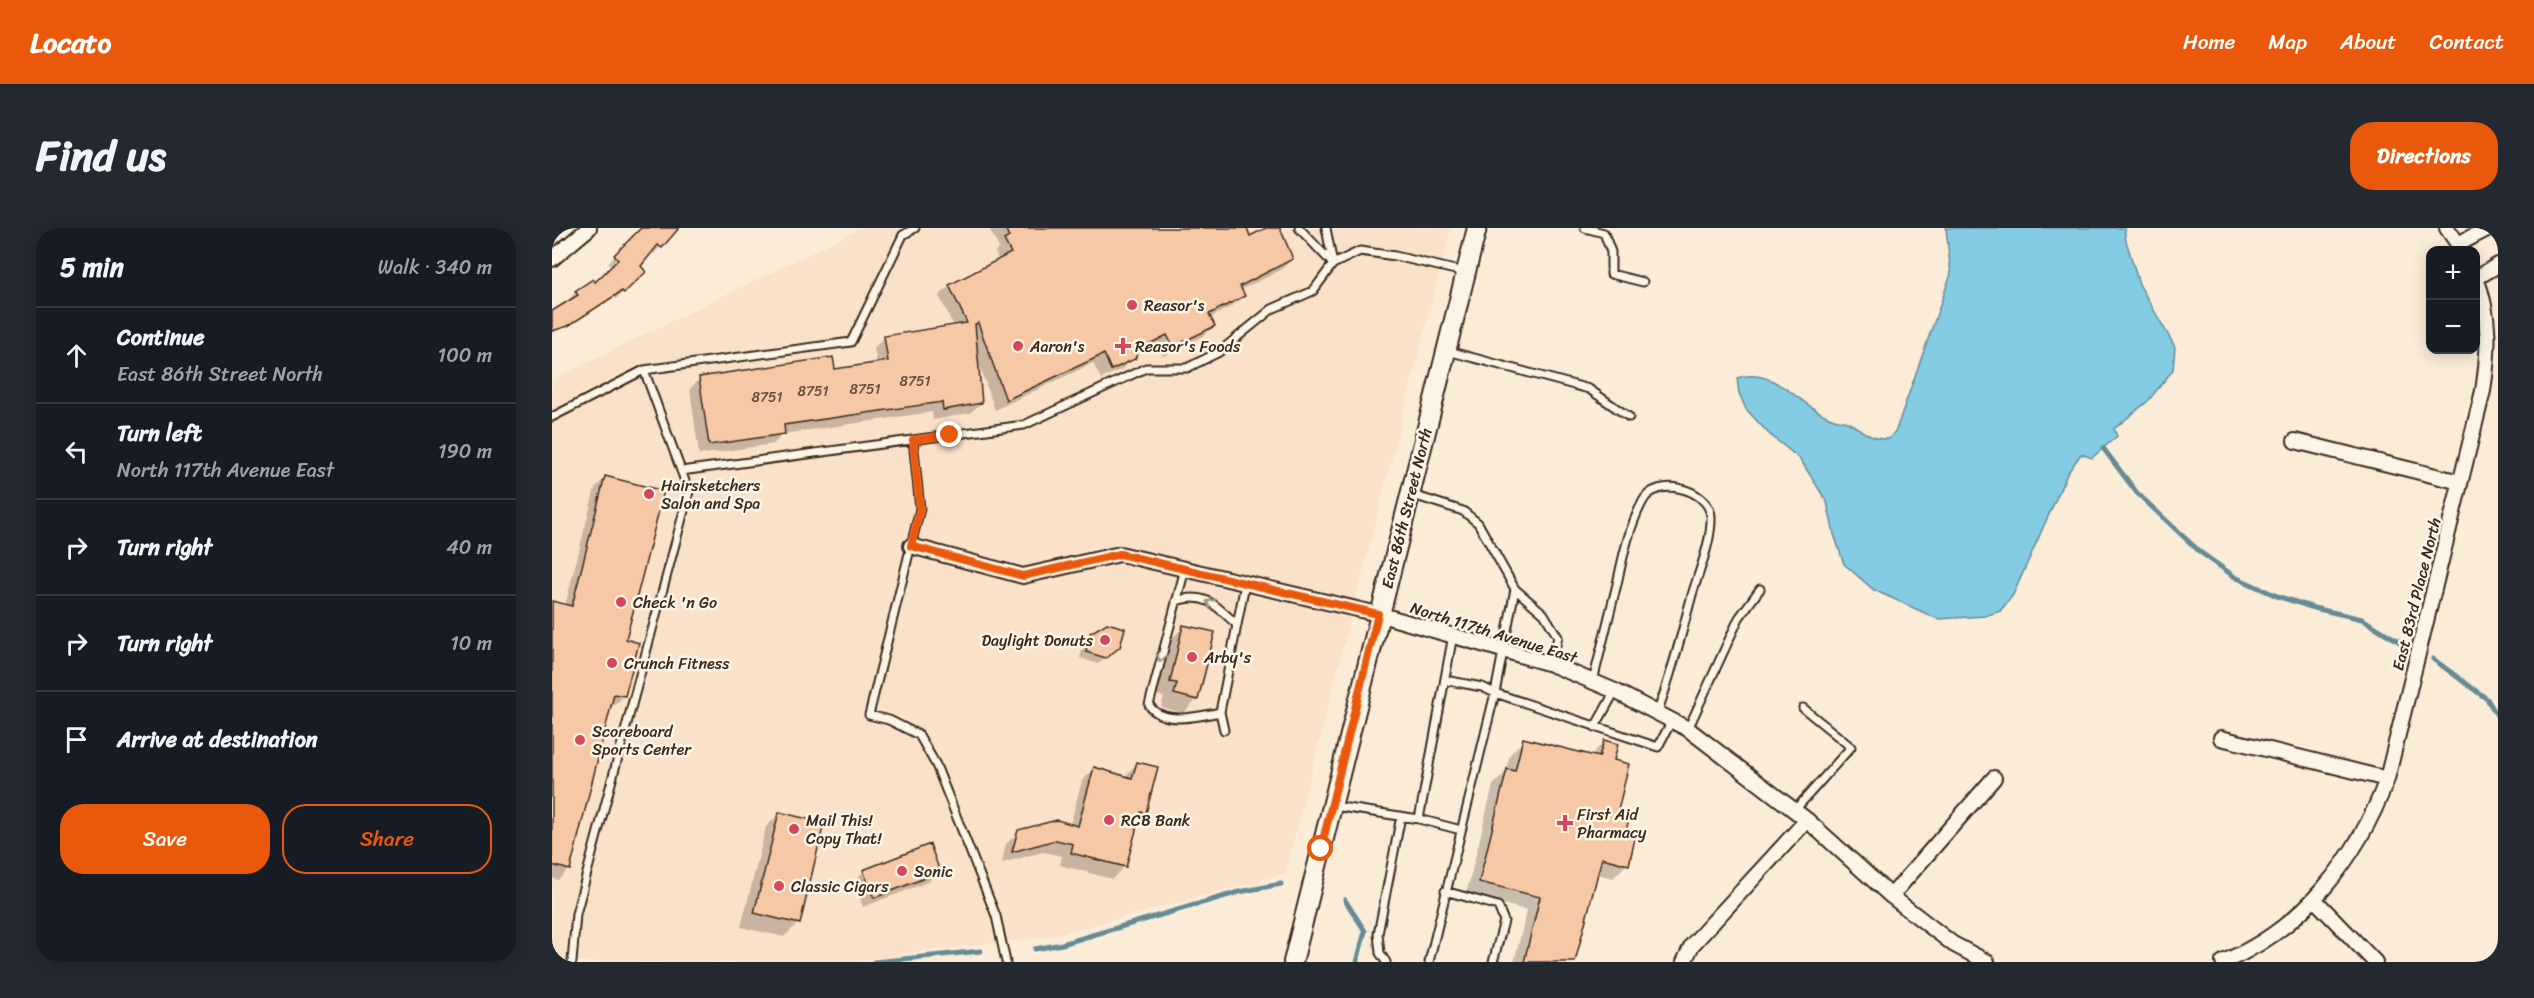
<!DOCTYPE html>
<meta charset="utf-8">
<style>
body{margin:0;font-family:Sriracha,sans-serif;background:#242831;color:#f1f3f6}
.controls{position:absolute;right:18px;top:18px;display:grid;overflow:hidden;border-radius:12px;box-shadow:0 3px 15px #0003}
.controls button{width:54px;height:54px;display:grid;place-items:center;padding:0;border:0;border-bottom:2px solid #363941;background:#171b24;color:#f1f3f6;font:30px sans-serif}
.stop{position:absolute;width:18px;height:18px;margin:-14px;border:4px solid #ea580c;border-radius:50%;background:#fff}
.stop.end{background:#ea580c;border-color:#fff;box-shadow:0 2px 6px #0008}
.list{margin:0;padding:0;list-style:none}
h2{display:flex;justify-content:space-between;align-items:center;height:78px;margin:0;padding:0 24px;font-size:26px}
h2 small{font-size:20px;font-weight:400;color:#9ea1a6}
.list li{display:grid;grid-template-columns:39px 1fr auto;gap:18px;align-items:center;box-sizing:border-box;height:96px;padding:0 24px;border-top:2px solid #363941}
.list b{display:block;font-size:22px;white-space:nowrap}
.list p{margin:0;font-size:20px;white-space:nowrap;color:#9ea1a6}
.list em{font-size:20px;font-style:normal;color:#9ea1a6}
.actions{display:flex;gap:12px;padding:18px 24px}
.actions a{flex:1;padding:14px 0;border:2px solid #ea580c;border-radius:24px;text-align:center;font-size:21px;color:#ea580c}
.actions .main{background:#ea580c;color:#fff}
.icon{flex:none;width:33px;height:33px;fill:none;stroke:currentColor;stroke-width:2;stroke-linecap:round;stroke-linejoin:round}
.map{position:relative;flex:none;width:1946px;height:734px;overflow:hidden;border-radius:24px}
header{display:flex;align-items:center;gap:36px;box-sizing:border-box;height:84px;padding:0 30px;background:#ea580c;color:#fff}
header strong{font-size:28px}
nav{display:flex;gap:33px;margin-inline-start:auto;font-size:21px}
.intro{display:flex;align-items:center;justify-content:space-between;box-sizing:border-box;height:144px;padding:0 36px}
h1{margin:0;font-size:42px}
.button{padding:15px 27px;border-radius:24px;background:#ea580c;color:#fff;font-size:21px;font-weight:700}
main{display:flex;gap:36px;padding:0 36px}
aside{flex:1;background:#171b24;border-radius:24px;box-shadow:0 3px 15px #0003}
.map>svg:first-child{display:block}
.built{fill:#fae1c9}
.water{fill:#83cce4;stroke:#668b95;stroke-width:1.5}
.shadow{fill:#0003}
.lines{fill:none;stroke-linecap:round;stroke-linejoin:round}
.stream{stroke:#668b95;stroke-width:5}
.building{fill:#f7c8a6;stroke:#3b2a1e;stroke-width:1.5}
.service-casing{stroke:#3b2a1e;stroke-width:11}
.minor-casing{stroke:#3b2a1e;stroke-width:18}
.secondary-casing{stroke:#3b2a1e;stroke-width:22}
.service{stroke:#fcf5e5;stroke-width:7}
.minor{stroke:#fcf5e5;stroke-width:14}
.secondary{stroke:#fcf5e5;stroke-width:18}
.oneway{stroke:#9c9082}
.route{stroke:#ea580c;stroke-width:8}
.poi-dot{fill:#d1495b;stroke:#fcf5e5;stroke-width:2}
.labels{text-anchor:middle;stroke-width:5;stroke-linejoin:round;paint-order:stroke}
.number-label{font-size:14px;fill:#6a5240}
.poi-label{font-size:16px;fill:#3b2a1e;stroke:#fcf5e5;text-anchor:start}
.street-label{font-size:16px;fill:#3b2a1e;stroke:#fcf5e5}
</style>
<header>
<strong>Locato</strong>
<nav><a>Home</a><a>Map</a><a>About</a><a>Contact</a></nav>
</header>
<div class="intro"><h1>Find us</h1><a class="button">Directions</a></div>
<main>
<aside>
<h2>5 min<small>Walk · 340 m</small></h2>
<ul class="list">
<li><svg class="icon" aria-label="ahead" viewBox="0 0 24 24"><path d="M12 20V5M6 11l6-6 6 6"/></svg><div><b>Continue</b><p>East 86th Street North</p></div><em>100 m</em></li>
<li><svg class="icon" aria-label="left" viewBox="0 0 24 24"><path d="M17 20v-9H6M10 6l-5 5 5 5"/></svg><div><b>Turn left</b><p>North 117th Avenue East</p></div><em>190 m</em></li>
<li><svg class="icon" aria-label="right" viewBox="0 0 24 24"><path d="M7 20v-9h11M14 6l5 5-5 5"/></svg><div><b>Turn right</b></div><em>40 m</em></li>
<li><svg class="icon" aria-label="right" viewBox="0 0 24 24"><path d="M7 20v-9h11M14 6l5 5-5 5"/></svg><div><b>Turn right</b></div><em>10 m</em></li>
<li><svg class="icon" aria-label="arrive" viewBox="0 0 24 24"><path d="M6 21V4h12l-3 4 3 4H6"/></svg><div><b>Arrive at destination</b></div></li>
</ul>
<div class="actions"><a class="main">Save</a><a>Share</a></div>
</aside>
<div class="map">
<svg width="1946" height="734" viewBox="0 0 1946 734">
<rect width="100%" height="100%" fill="#fbecd8"/>
<filter id="ink" filterUnits="userSpaceOnUse"><feTurbulence type="fractalNoise" baseFrequency=".0167" numOctaves="2"/><feDisplacementMap in="SourceGraphic" scale="12" xChannelSelector="R" yChannelSelector="G"/><feConvolveMatrix kernelMatrix="1 2 1 2 8 2 1 2 1" color-interpolation-filters="sRGB"/></filter>
<g filter="url(#ink)">
<path class="built" d="M310 0H899L733 646 497 709 370 723 301 734H0V152Z"/>
<path class="water" d="M1394 0H1573V9L1587 56 1623 119 1621 142 1596 173 1562 201 1565 208 1540 230 1529 226 1515 246 1461 367 1448 383 1433 388 1386 391 1322 362 1292 336 1282 306 1275 274 1248 231 1217 206 1194 181 1187 165 1185 150C1222 138 1247 177 1277 189 1282 192 1289 192 1295 194 1312 202 1316 212 1337 211L1344 202 1399 46Z"/>
<path class="shadow" d="M89 0H125L102 26 99 24 87 38 92 44 64 71 62 69 0 106V85L19 73 17 71 24 64 42 56 60 40 56 35Z
M437 0H693L698 10 717 0H726L740 31 729 42 688 62 691 68 680 78 658 90 662 98 651 108 611 128 605 116 582 127 570 141 549 151 541 135 443 182 426 134 429 175 418 185 381 192 380 184 231 206 221 216 147 227 138 161 148 150 281 142 325 136 322 120 333 109 402 98 387 68 398 58 447 33 443 24 447 20Z
M53 250 73 413 72 468 61 478 58 477 17 641 6 652 0 650V374L13 378 43 260Z
M632 399 645 471 631 485 609 479 612 469 605 467 618 412Z
M539 406 559 425 546 436 528 430 532 414Z
M972 512 1038 528 1052 514 1060 533 1063 588 1071 609 1075 636 1061 650 1044 646 1022 734H962L975 682 914 667 941 557 953 545 958 526Z
M585 535 592 584 585 592 572 639 560 651 508 637 510 628 491 624 450 635 454 616 467 604 518 597 530 553 542 541 573 549Z
M228 585 246 695 232 709 189 699 214 599Z
M312 643 387 644 376 654 311 679 302 654Z"/>
<g class="lines">
<path class="stream" d="M1551 220 1585 265 1648 324 1683 349 1725 368 1762 380 1810 391 1853 417
M1881 431 1935 471 1946 489
M793 672 813 703 805 734
M483 721 510 716 687 664 729 656
M322 734 429 723"/>
</g>
<path class="building" d="M89 0H127L110 20 106 17 89 38 94 44 72 65 70 63 16 98 0 103V83L26 67 23 63 41 51 43 54 66 32 62 27Z
M453 0H695L698 8 714 0H728L741 31 688 58 693 68 657 86 663 98 621 119 615 107 587 121 583 131 559 142 552 126 454 172 426 95 423 96 430 175 391 182 390 174 232 197 233 206 157 217 147 149 281 129 283 141 336 133 332 108 415 95 397 57 459 25 452 12 457 9Z
M53 248 112 263 74 411 87 415 73 468 62 466 18 642 0 637V373L20 378Z
M555 395 573 400 568 419 554 430 534 424 538 405Z
M631 397 663 404 646 472 622 466 625 455 618 454Z
M971 510 1047 529 1052 512 1066 516 1062 532 1077 536 1065 587 1077 590 1073 608 1083 610 1077 637 1050 630 1023 734H972L988 669 927 654 955 541 963 543Z
M585 534 606 539 594 585 589 584 574 639 519 625 521 616 504 612 460 624 466 602 505 592 526 598 542 539 580 550Z
M227 584 272 595 248 696 202 685Z
M378 616 388 644 322 670 311 642Z"/>
<g class="lines">
<defs>
<path id="service" d="M747 0 781 36
M774 0 781 36
M1033 0 1052 5 1059 24V46L1091 54
M896 123 1037 161 1077 189
M0 189 92 142 299 114 351 7 363 0
M361 212 368 281 317 487 337 492 367 507 384 537 444 688 454 734
M129 243 472 197 594 140H635L667 124 720 81 761 63 781 36 808 23 843 28 912 44
M858 266 911 283 926 295 963 361 992 386 1006 409 999 436
M633 341 597 477C610 498 648 488 668 484
M624 373C653 363 665 378 685 397
M893 452 930 459 943 465 963 361
M1041 453C1049 421 1057 388 1065 356 1071 328 1077 299 1091 273 1104 248 1156 260 1159 288 1160 313 1147 343 1140 367 1129 407 1120 446 1105 485
M1043 499 1063 463
M1136 501 1187 390 1208 361
M672 502 668 484 693 356
M782 578 867 591 901 407
M1242 583 1299 519 1251 480
M867 591 909 602
M893 663 946 678 952 693 941 734
M20 734 24 686 137 264 92 142
M834 734 828 725 826 706 849 588
M877 734 943 465 1106 519 1120 492"/>
<path id="minor" d="M1895 0 1910 22
M1906 16 1937 0
M0 31 37 0
M1924 50 1946 37
M1743 213 1908 254
M359 318 471 348 568 326 826 386 999 436 1063 463 1136 501 1255 592 1339 668 1401 716 1435 734
M1669 510 1835 551
M1339 668 1442 550
M1762 671 1823 734
M1132 734 1140 717 1255 592
M1671 734C1751 701 1806 630 1835 551L1931 163C1937 123 1939 88 1924 50"/>
<path id="secondary" d="M741 734 925 0"/>
</defs>
<use href="#service" class="service-casing"/>
<use href="#minor" class="minor-casing"/>
<use href="#secondary" class="secondary-casing"/>
<use href="#service" class="service"/>
<use href="#minor" class="minor"/>
<use href="#secondary" class="secondary"/>
</g>
<defs><path id="oneway-chevron" d="M-2-3.5L2.5 0L-2 3.5" fill="none" stroke-width="1.6" stroke-linecap="round" stroke-linejoin="round" transform="scale(1.5)"/></defs>
<g class="oneway">
<use href="#oneway-chevron" transform="translate(658 375) rotate(-152)"/>
<use href="#oneway-chevron" transform="translate(609 430) rotate(105)"/>
</g>
</g>
<g class="lines" filter="url(#ink)">
<path class="route" d="M398 207 361 212 368 281 359 318 471 348 568 326 826 386 769 621"/>
</g>
<g class="poi-dot">
<circle cx="580" cy="77" r="6"/>
<circle cx="466" cy="118" r="6"/>
<path d="M568 109h6v6h6v6h-6v6h-6v-6h-6v-6h6z"/>
<circle cx="97" cy="266" r="6"/>
<circle cx="69" cy="374" r="6"/>
<circle cx="553" cy="412" r="6"/>
<circle cx="640" cy="429" r="6"/>
<circle cx="60" cy="435" r="6"/>
<circle cx="28" cy="512" r="6"/>
<circle cx="557" cy="592" r="6"/>
<path d="M1010 586h6v6h6v6h-6v6h-6v-6h-6v-6h6z"/>
<circle cx="242" cy="601" r="6"/>
<circle cx="350" cy="643" r="6"/>
<circle cx="227" cy="658" r="6"/>
</g>
<g class="labels">
<g class="number-label">
<text x="363" y="158">8751</text>
<text x="313" y="166">8751</text>
<text x="261" y="168">8751</text>
<text x="215" y="174">8751</text>
</g>
<g class="poi-label">
<text x="592" y="83">Reasor's</text>
<text x="478" y="124">Aaron's</text>
<text x="583" y="124">Reasor's Foods</text>
<text x="109" y="263">Hairsketchers<tspan x="109" dy="18">Salon and Spa</tspan></text>
<text x="81" y="380">Check 'n Go</text>
<text x="541" y="418" text-anchor="end">Daylight Donuts</text>
<text x="652" y="435">Arby's</text>
<text x="72" y="441">Crunch Fitness</text>
<text x="40" y="509">Scoreboard<tspan x="40" dy="18">Sports Center</tspan></text>
<text x="1025" y="592">First Aid<tspan x="1025" dy="18">Pharmacy</tspan></text>
<text x="254" y="598">Mail This!<tspan x="254" dy="18">Copy That!</tspan></text>
<text x="569" y="598">RCB Bank</text>
<text x="362" y="649">Sonic</text>
<text x="239" y="664">Classic Cigars</text>
</g>
<g class="street-label">
<text transform="translate(854 280) rotate(-76)" y="6">East 86th Street North</text>
<text transform="translate(1864 366) rotate(-76)" y="6">East 83rd Place North</text>
<text transform="translate(942 404) rotate(17)" y="6">North 117th Avenue East</text>
</g>
</g>
</svg>
<div class="controls">
<button>+</button>
<button>−</button>
</div>
<div class="stop" style="left:769px;top:621px"></div>
<div class="stop end" style="left:398px;top:207px"></div>
</div>
</main>
